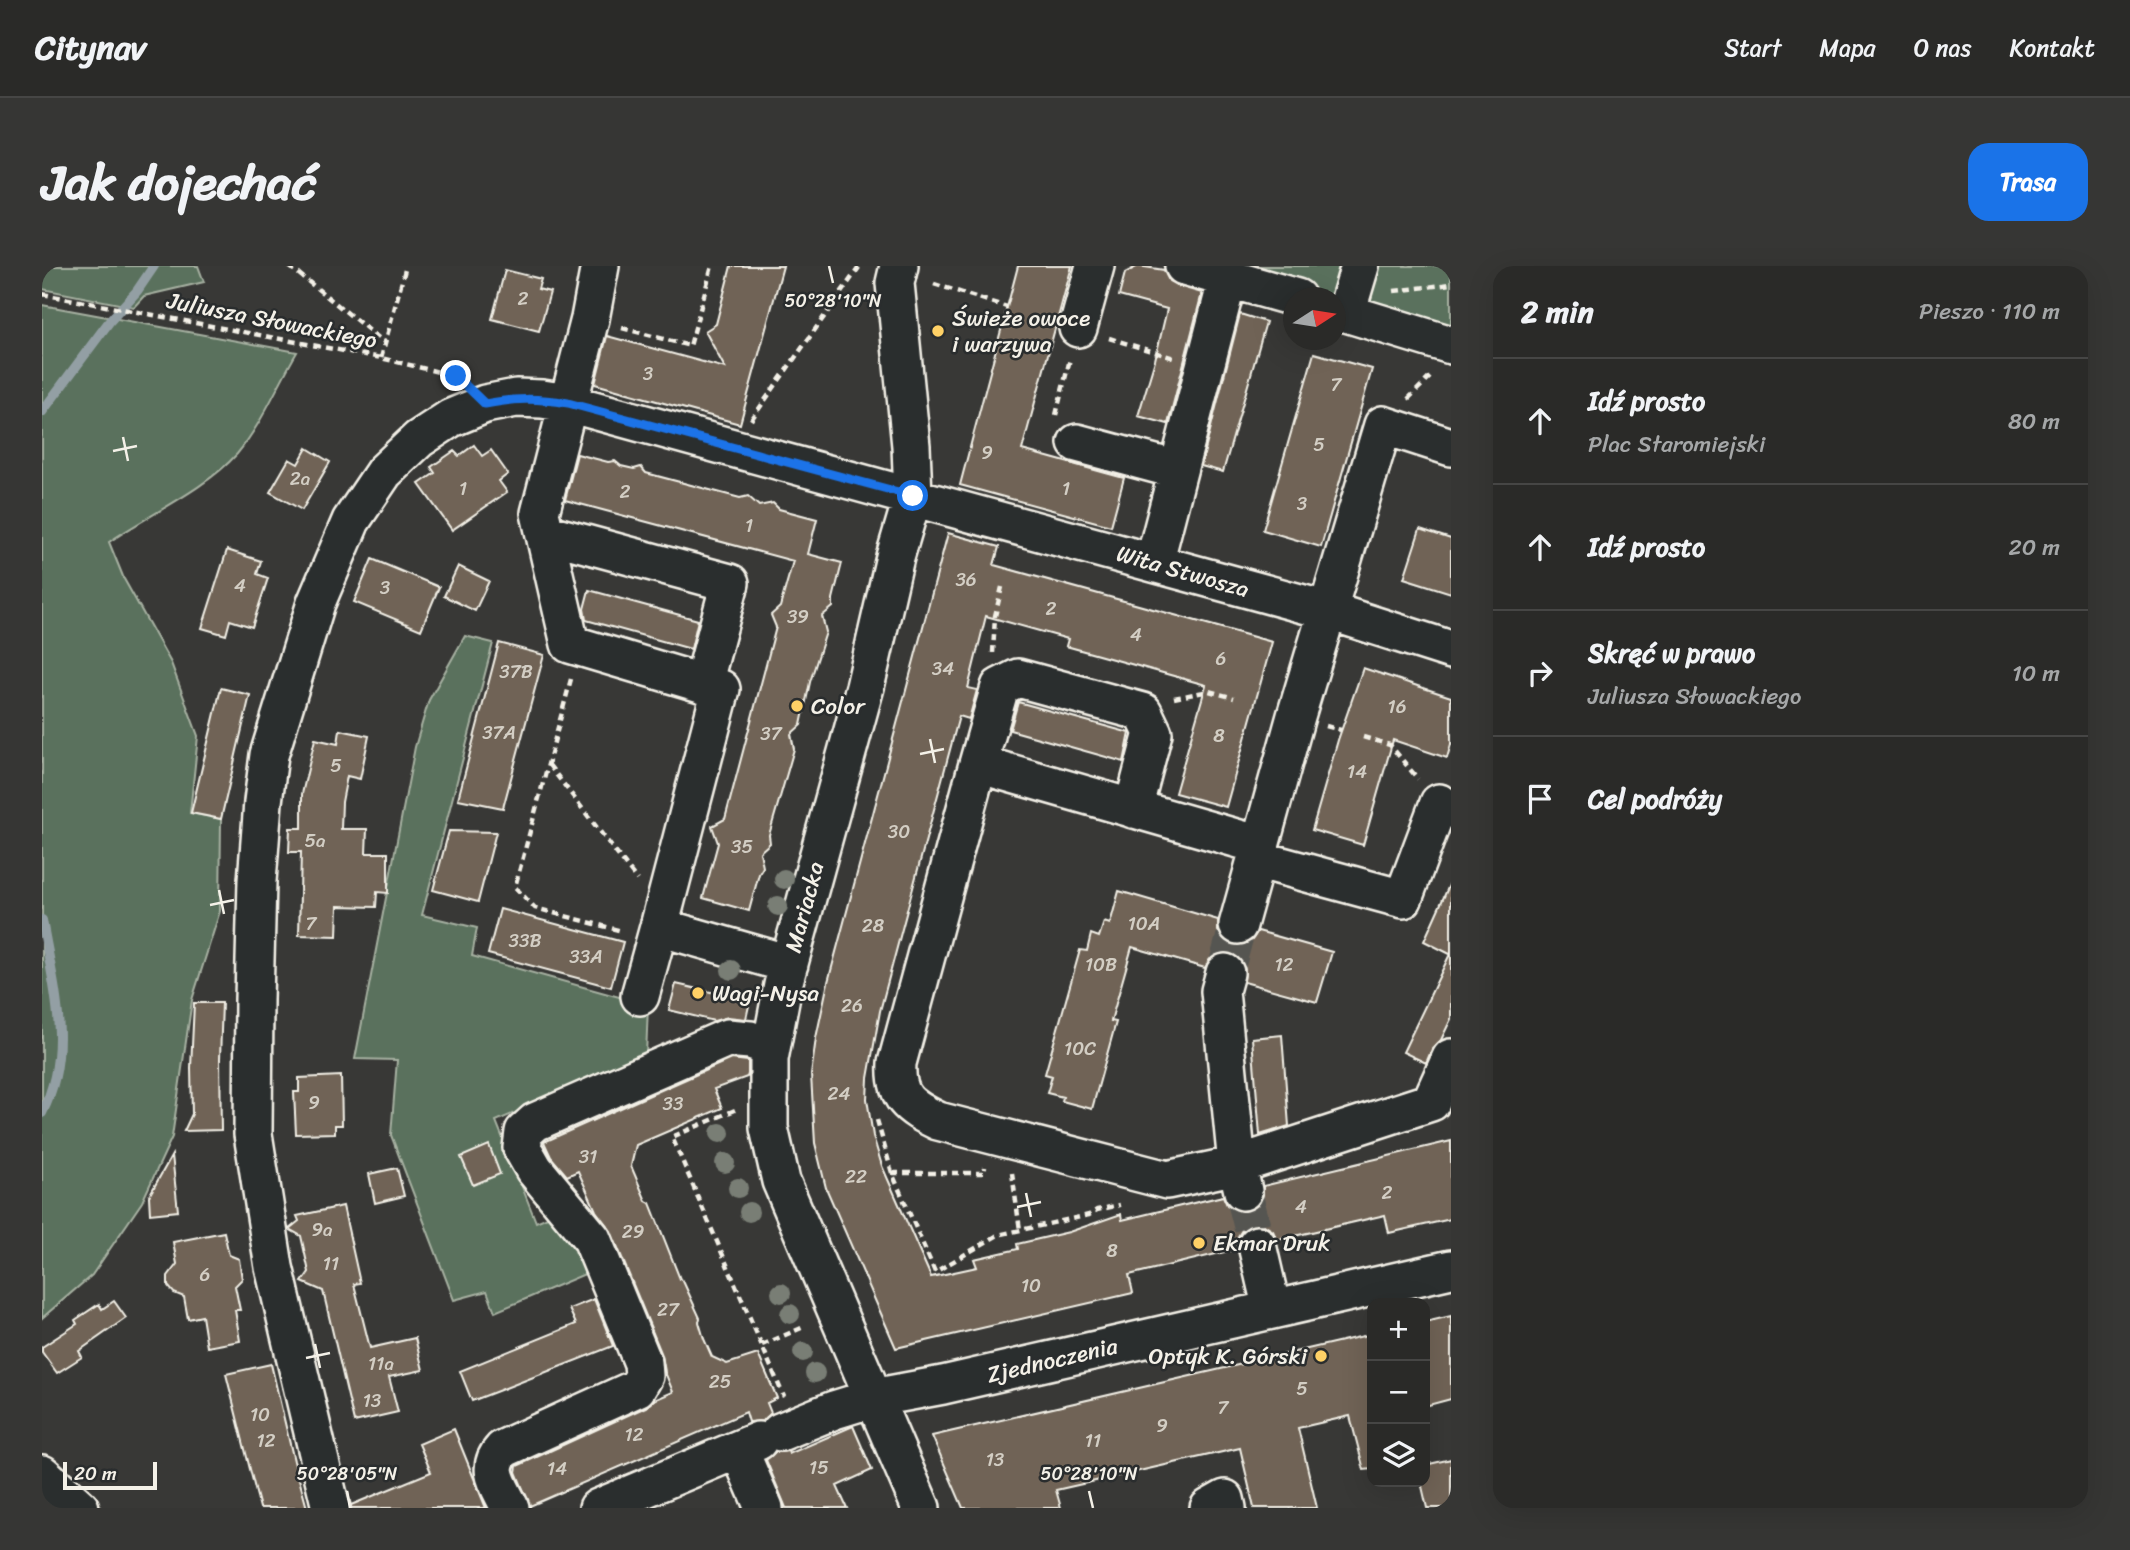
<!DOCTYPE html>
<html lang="pl">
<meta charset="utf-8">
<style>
body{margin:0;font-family:Sriracha,sans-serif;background:#363634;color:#f1f3f6}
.controls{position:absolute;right:21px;bottom:21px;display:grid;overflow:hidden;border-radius:14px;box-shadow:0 7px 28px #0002}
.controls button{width:63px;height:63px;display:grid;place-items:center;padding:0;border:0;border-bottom:2px solid #464645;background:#2a2a28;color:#f1f3f6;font:35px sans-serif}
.compass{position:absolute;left:1241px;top:21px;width:63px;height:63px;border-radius:50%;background:#2a2a28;box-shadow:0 7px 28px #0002;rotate:78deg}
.scale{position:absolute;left:21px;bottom:18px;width:94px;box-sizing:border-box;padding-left:7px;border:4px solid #f4f1e8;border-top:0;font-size:19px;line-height:24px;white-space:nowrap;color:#f4f1e8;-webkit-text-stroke:5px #2a2d2e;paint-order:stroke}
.stop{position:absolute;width:21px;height:21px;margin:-16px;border:5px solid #1a73e8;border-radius:50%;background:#fff}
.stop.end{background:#1a73e8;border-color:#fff;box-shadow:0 2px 7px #0008}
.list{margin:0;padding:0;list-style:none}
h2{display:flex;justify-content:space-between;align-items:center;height:91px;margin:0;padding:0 28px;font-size:30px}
h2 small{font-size:23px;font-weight:400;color:#a5a7a8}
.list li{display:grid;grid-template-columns:46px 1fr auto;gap:21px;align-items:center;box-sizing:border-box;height:126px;padding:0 28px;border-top:2px solid #464645}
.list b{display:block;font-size:26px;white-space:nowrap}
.list p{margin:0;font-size:23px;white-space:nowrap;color:#a5a7a8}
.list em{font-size:23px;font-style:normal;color:#a5a7a8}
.icon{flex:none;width:38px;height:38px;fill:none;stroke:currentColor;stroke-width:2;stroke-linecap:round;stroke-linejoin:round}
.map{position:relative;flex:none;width:1409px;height:1242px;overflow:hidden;border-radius:21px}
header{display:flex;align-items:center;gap:42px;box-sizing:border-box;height:98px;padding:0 35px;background:#2a2a28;border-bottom:2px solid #464645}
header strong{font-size:33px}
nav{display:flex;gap:38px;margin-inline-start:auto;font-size:24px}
.intro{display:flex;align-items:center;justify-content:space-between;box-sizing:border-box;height:168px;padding:0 42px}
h1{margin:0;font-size:49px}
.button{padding:18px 32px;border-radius:21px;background:#1a73e8;color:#fff;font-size:24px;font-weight:700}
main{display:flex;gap:42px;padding:0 42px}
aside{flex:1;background:#2a2a28;border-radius:21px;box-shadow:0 7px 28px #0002}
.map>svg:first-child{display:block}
.green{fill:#5a715d;stroke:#a7b1a2;stroke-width:2}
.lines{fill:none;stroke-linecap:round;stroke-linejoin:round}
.stream{stroke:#939fa4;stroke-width:10}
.building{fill:#6f6456;stroke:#f4f1e8;stroke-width:2}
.minor-tunnel{stroke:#545451;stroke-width:37;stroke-dasharray:37 18;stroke-linecap:butt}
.minor-casing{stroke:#f4f1e8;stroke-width:42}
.path{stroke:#f4f1e8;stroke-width:4.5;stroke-dasharray:7 5;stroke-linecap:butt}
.minor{stroke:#2a2d2e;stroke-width:37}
.tree{fill:#797e75}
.route{stroke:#1a73e8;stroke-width:9}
.ticks{fill:none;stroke:#f4f1e8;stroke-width:2.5}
.poi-dot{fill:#ffd166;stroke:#2a2d2e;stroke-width:2.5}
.labels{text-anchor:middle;stroke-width:5;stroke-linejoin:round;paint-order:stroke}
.number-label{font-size:19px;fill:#d3cec4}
.poi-label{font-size:23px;fill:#f4f1e8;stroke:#2a2d2e;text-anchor:start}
.street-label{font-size:23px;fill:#f4f1e8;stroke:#2a2d2e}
.ticks-label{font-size:18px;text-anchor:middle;fill:#f4f1e8;stroke:#2a2d2e;stroke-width:5;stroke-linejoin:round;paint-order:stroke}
</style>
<header>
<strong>Citynav</strong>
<nav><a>Start</a><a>Mapa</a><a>O nas</a><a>Kontakt</a></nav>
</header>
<div class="intro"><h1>Jak dojechać</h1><a class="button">Trasa</a></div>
<main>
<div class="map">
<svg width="1409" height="1242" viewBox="0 0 1409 1242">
<rect width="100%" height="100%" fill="#383836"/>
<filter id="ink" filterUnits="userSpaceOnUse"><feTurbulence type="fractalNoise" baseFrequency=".0143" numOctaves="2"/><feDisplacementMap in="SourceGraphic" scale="14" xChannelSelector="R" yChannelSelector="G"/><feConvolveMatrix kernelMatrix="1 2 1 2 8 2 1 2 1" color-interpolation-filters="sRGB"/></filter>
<g filter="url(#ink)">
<path class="green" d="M0 0H156L162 16 102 30 92 41 0 23Z
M1208 0H1409V68L1294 32 1251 21Z
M0 39 255 86C235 120 220 158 195 188 164 223 106 249 67 276L82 313 129 397 156 470 148 547 179 553 178 645 150 734 130 871 100 936 50 1009 0 1052Z
M423 370 451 377 380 649 435 662 430 690 606 739 604 790 454 855 494 956 517 946 550 1005 453 1046 445 1025 412 1034 349 869 355 794 313 793 373 481 387 434Z"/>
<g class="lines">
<path class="stream" d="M0 146 67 56 95 25 112 0
M0 654C11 719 32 784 0 847"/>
</g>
<path class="building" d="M689 0H741L698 158 553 118 565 70 683 102 663 65 674 58Z
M976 0H1030L980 184 1082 212 1069 260 918 219Z
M1096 0 1122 4 1127 15 1136 20 1160 27 1126 158 1096 150 1113 94 1125 43 1077 30 1083 7Z
M463 4 499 13 496 23 508 26 497 65 450 53Z
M1198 48 1224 56 1181 206 1159 200Z
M1272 87 1330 103 1279 281 1221 264Z
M432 179 440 190 449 184 466 208 457 215 465 226 410 264 377 218 393 207 389 201 412 185 417 190Z
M265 182 288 196 260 244 228 226 247 193 256 198Z
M535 188 566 196 573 195 579 200 592 203 599 201 604 207 698 232 706 230 717 240 731 237 737 243 775 253 766 288 800 297 791 333V341L780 350 784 366 768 416 759 459 749 468 752 483 727 569 728 577 718 586 721 601 717 608 707 645 661 632 676 577 670 560 683 553 734 361 729 349 738 341 751 295 523 234Z
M1378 263 1409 273V327L1362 312Z
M906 267 957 281 952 299 1230 376 1184 541 1133 527 1164 419 1024 380 1026 373 944 350 926 422 935 424 927 453 917 450 838 745 826 812 825 833 831 870 840 900 889 1011 935 1001 932 993 976 983 975 978 1027 966 1079 948 1080 954 1181 930 1185 939 1194 945H1206L1216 940 1221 932V920L1409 875V953L1347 967 1343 949 1235 974 1231 965 1222 959H1210L1200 964 1195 972V983L1087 1009 1091 1027 854 1082 784 922 773 877 769 809 774 772 786 716Z
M185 284 219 295 215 308 226 312 210 361 188 354 184 369 160 362Z
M330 293 397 321 379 364 312 336Z
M416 300 447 315 433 345 402 330Z
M547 324 656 354 649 383 544 354 542 343Z
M457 377 502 389 461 542 416 533Z
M1321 402 1409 431V478L1405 492 1351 474 1321 579 1270 564 1296 474Z
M179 422 208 429 179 553 149 547Z
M976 436 1088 467 1082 496 968 464Z
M298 464 327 470 318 513 305 510 300 536 299 563H325L324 587H346V627L335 626 334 641 296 640 295 670 257 669 259 586H247L248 562H260V528L273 473 296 478Z
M407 565 454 566 436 636 391 624Z
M1409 615V753L1399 774 1390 783 1384 797 1361 786 1408 688 1382 675Z
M1077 625 1176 654V665L1181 673 1190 679H1202L1210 674 1216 665 1290 686 1275 736 1202 716 1203 701 1198 693 1189 687H1177L1168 693 1163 702 1090 681 1069 755 1074 756 1050 843 1020 835 1021 831 1005 827 1010 810 1003 808 1038 684 1045 685 1049 668 1057 671 1062 656 1068 658Z
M458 643 581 676 569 721 446 688Z
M634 718 708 735 704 753 686 751 672 755 627 744Z
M152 737H180L178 793 179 864 142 865 150 848 149 802Z
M1240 769 1247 860 1218 869 1210 772Z
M689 793 706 795V808L705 811 672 823 680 842 594 879 589 900 604 935 608 937 638 1013 641 1015 658 1052 657 1056 662 1073 670 1091 685 1098 716 1088 735 1132 725 1137 729 1147 721 1155 707 1156 704 1146 488 1240 474 1206 475 1200 604 1141 612 1134 631 1126 623 1106 620 1089 569 965 554 945 536 905 525 910 509 891 502 876Z
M299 810 300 859H293V867L254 868 252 826H257V812Z
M447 879 458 908 431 919 419 891Z
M130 889 136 945 108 948 107 930Z
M355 902 362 930 333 937 327 908Z
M301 940 318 1017 312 1018 328 1082 373 1072 381 1104 347 1111 356 1146 312 1156 281 1025 260 1016 267 1006 259 970 247 963 257 955 255 950Z
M182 966 187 989 197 993 200 1013 193 1020 198 1044H193L198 1075 165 1081 160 1050 146 1053 142 1031 132 1027 126 1020V1010L135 998 131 976Z
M552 1033 571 1080 430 1135 418 1105 534 1058 527 1043Z
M72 1035 84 1052 37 1085 40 1091 15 1107 0 1086V1081L35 1058 33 1054 57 1038 60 1043Z
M1409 1050V1133L1383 1140V1056Z
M1330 1068V1203L1322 1204 1308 1150 1256 1162 1275 1242H1212L1198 1182 1014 1224 1019 1242H921L890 1170Z
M229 1098 252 1195 265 1242H218L214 1227 184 1108Z
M811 1160 830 1204 795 1220 805 1242H744L724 1194 733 1186 746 1185 747 1188Z
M412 1163 444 1242H309V1239L389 1206 377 1178Z
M1409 1193V1242H1385L1379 1216H1383V1199Z"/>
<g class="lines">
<path class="minor-tunnel" d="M1183 707 1196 659
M1201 925 1215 979"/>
<defs>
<path id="minor" d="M558 0 548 53 498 247 528 378 679 423 617 661 747 698
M857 0 853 17 869 180 871 230 853 291 823 421 741 719 727 793V862L739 915 879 1242
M1142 0 1255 32
M1318 0 1304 47 1409 79
M1036 62 1053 0
M1035 177 1136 204
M503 267 688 317 661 418
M1112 297 1186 12
M936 498 958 421 976 412 1101 446 1111 467 1091 543
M1218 579 936 498 855 797C853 832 867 841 896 855L1125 914 1195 899 1389 836 1409 792
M1214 593 1361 633 1397 537 1409 543
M1196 659 1254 450 1341 159 1409 181
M1183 707 1178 725 1195 899 1201 925
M598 730 617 661
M1215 979 1230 1044
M738 1166 792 1144 831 1132 901 1119 1409 1003
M697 1184 722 1242
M0 1208 38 1242
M289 1242 232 1001 211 868 212 734 215 615 221 536 227 489 274 337 309 255 342 206 377 173 409 152 443 138 474 132 500 133 526 137 1287 345 1409 384
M468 1242C458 1220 442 1203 461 1183L595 1122 602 1110 601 1097 550 973 492 903 480 882 482 866 493 856 685 772 708 774 729 781
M556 1242 716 1175
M1167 1242 1183 1233 1185 1242"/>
</defs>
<use href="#minor" class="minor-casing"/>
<path class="path" d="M247 0 343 77
M892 18 965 41
M1352 25 1409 18
M0 28 339 92 413 110 417 114
M580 62 648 80 670 0
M1067 72 1132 92
M339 92 364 0
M1366 133 1390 109
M1014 149 1028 93
M709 154 818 0
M951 387 953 350 960 321
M529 413 473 621 493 642 580 665
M1132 432 1167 425 1192 432
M1284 460 1299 464
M1321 471 1348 479 1376 513
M507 499 595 614
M693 844 630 871 742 1131
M835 854 850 907 893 1006 956 969 1047 949 1055 944 1078 939
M850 907H942L943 901
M970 907 978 964
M720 1079 764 1060"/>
<use href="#minor" class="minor"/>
</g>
<g class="tree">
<circle cx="742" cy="613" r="10"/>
<circle cx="736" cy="640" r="10"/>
<circle cx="689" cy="704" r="10"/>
<circle cx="678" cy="867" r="10"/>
<circle cx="683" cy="897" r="10"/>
<circle cx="696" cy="922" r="10"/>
<circle cx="707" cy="946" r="10"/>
<circle cx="739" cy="1027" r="10"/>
<circle cx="748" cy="1048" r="10"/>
<circle cx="761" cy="1086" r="10"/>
<circle cx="773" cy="1107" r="10"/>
</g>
</g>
<g class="lines" filter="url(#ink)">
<path class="route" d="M414 110 443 138C474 132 495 132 526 137L871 230"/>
</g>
<path class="ticks" d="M787 0 791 17M81 171 86 195M71 185 95 180M888 473 893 497M878 488 902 483M177 624 182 648M168 639 192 634M984 927 989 951M975 941 999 936M273 1078 278 1102M264 1092 288 1087M305 1225 308 1242M1047 1225 1051 1242"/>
<g class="poi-dot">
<circle cx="896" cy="65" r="7"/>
<circle cx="755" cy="440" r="7"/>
<circle cx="656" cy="727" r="7"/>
<circle cx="1157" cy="977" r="7"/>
<circle cx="1279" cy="1090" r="7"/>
</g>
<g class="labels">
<g class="number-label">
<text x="481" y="39">2</text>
<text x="606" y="114">3</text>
<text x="1294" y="125">7</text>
<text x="1277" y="185">5</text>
<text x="945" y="193">9</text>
<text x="258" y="219">2a</text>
<text x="421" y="229">1</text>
<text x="1024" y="229">1</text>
<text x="583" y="232">2</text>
<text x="1260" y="244">3</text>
<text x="707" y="266">1</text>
<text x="924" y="320">36</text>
<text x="198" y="326">4</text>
<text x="343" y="328">3</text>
<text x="1009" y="349">2</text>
<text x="756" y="357">39</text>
<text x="1094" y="375">4</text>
<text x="1179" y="399">6</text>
<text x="901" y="409">34</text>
<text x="474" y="412">37B</text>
<text x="1355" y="447">16</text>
<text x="457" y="473">37A</text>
<text x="729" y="474">37</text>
<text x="1177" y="476">8</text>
<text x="294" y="506">5</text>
<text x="1315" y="512">14</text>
<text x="857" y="572">30</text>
<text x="273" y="581">5a</text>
<text x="700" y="587">35</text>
<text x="269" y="664">7</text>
<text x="1102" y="664">10A</text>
<text x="831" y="666">28</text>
<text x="483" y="681">33B</text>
<text x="544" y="697">33A</text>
<text x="1059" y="705">10B</text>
<text x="1242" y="705">12</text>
<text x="810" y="746">26</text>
<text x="1038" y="789">10C</text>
<text x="797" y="834">24</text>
<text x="272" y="843">9</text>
<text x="631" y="844">33</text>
<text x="546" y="897">31</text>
<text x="814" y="917">22</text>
<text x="1345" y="933">2</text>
<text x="1259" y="947">4</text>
<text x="280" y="970">9a</text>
<text x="591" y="972">29</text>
<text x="1070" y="991">8</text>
<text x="289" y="1004">11</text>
<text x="163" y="1015">6</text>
<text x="989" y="1026">10</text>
<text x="626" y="1050">27</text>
<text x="339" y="1104">11a</text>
<text x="678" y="1122">25</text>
<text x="1260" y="1129">5</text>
<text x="330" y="1141">13</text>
<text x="1181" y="1148">7</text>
<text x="218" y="1155">10</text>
<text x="1120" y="1166">9</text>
<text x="592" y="1175">12</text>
<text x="224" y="1181">12</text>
<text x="1051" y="1181">11</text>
<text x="953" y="1200">13</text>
<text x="777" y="1208">15</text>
<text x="515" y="1209">14</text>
</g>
<g class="poi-label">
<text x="910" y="60">Świeże owoce<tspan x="910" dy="26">i warzywa</tspan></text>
<text x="769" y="448">Color</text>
<text x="670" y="735">Wagi-Nysa</text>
<text x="1171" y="985">Ekmar Druk</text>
<text x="1265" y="1098" text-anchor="end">Optyk K. Górski</text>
</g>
<g class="street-label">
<text transform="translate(230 54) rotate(11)" y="8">Juliusza Słowackiego</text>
<text transform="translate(1141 305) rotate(16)" y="8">Wita Stwosza</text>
<text transform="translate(762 641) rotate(-75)" y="8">Mariacka</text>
<text transform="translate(1010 1094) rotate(-13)" y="8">Zjednoczenia</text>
</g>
</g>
<g class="ticks-label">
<text x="791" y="41">50°28'10"N</text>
<text x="305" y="1214">50°28'05"N</text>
<text x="1047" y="1214">50°28'10"N</text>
</g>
</svg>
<div class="controls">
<button>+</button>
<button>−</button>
<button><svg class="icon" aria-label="layers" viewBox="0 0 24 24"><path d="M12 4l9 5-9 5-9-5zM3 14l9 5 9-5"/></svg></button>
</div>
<svg class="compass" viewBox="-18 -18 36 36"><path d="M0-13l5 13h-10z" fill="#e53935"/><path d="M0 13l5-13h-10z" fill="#a5a7a8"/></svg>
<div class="scale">20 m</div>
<div class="stop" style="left:871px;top:230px"></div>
<div class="stop end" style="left:414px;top:110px"></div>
</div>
<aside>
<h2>2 min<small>Pieszo · 110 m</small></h2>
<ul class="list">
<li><svg class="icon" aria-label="ahead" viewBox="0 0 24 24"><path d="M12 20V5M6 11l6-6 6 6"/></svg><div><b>Idź prosto</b><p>Plac Staromiejski</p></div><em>80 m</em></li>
<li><svg class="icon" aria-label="ahead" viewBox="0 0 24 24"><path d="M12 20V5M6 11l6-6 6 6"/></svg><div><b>Idź prosto</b></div><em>20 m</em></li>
<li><svg class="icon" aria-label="right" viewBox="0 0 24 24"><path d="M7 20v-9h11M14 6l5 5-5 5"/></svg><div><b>Skręć w prawo</b><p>Juliusza Słowackiego</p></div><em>10 m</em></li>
<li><svg class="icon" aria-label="arrive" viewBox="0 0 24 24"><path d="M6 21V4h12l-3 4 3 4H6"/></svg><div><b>Cel podróży</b></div></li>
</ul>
</aside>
</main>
